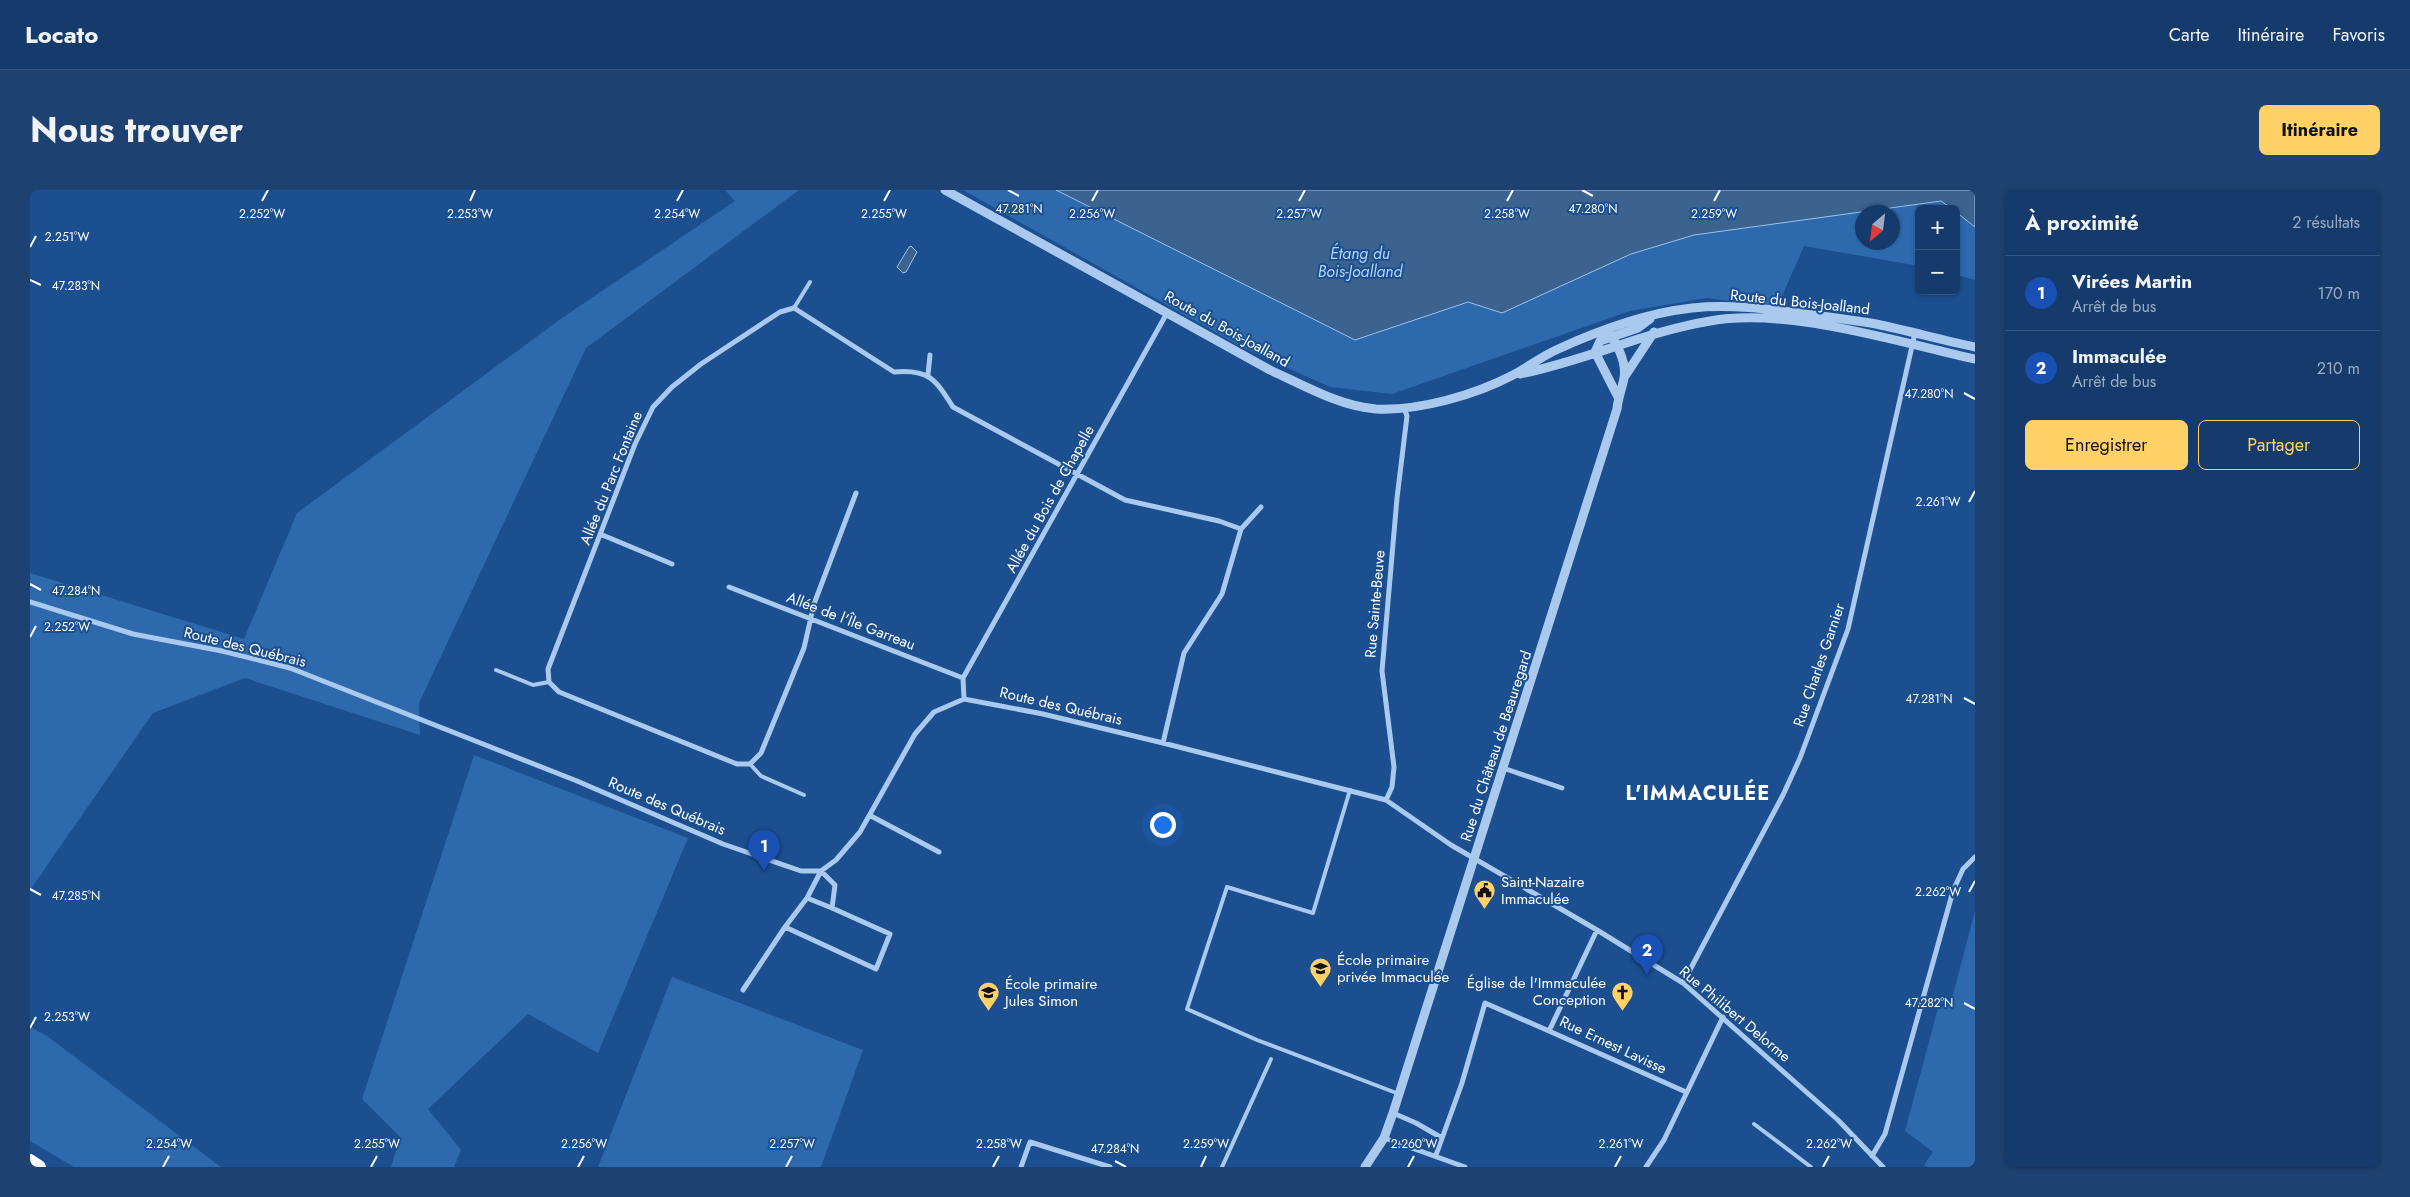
<!DOCTYPE html>
<html lang="fr">
<meta charset="utf-8">
<style>
body{margin:0;font-family:Jost,sans-serif;background:#1d4271;color:#f1f3f6}
.controls{position:absolute;right:15px;top:15px;display:grid;overflow:hidden;border-radius:8px;box-shadow:0 1px 4px #0004}
.controls button{width:45px;height:45px;display:grid;place-items:center;padding:0;border:0;border-bottom:1px solid #33557e;background:#143b6b;color:#f1f3f6;font:25px sans-serif}
.compass{position:absolute;left:1825px;top:15px;width:45px;height:45px;border-radius:50%;background:#143b6b;box-shadow:0 1px 4px #0004;rotate:208deg}
.you{position:absolute;left:1132px;top:634px;width:18px;height:18px;margin:-12px;border:4px solid #fff;border-radius:50%;background:#1a73e8;box-shadow:0 0 0 8px #1a73e833}
.badge{display:grid;place-items:center;width:32px;height:32px;border-radius:50%;background:#ffd166;color:#fff;font-size:16px;font-weight:700}
.pin{position:absolute;translate:-50% -41px;filter:drop-shadow(0 1px 2px #0008)}
.pin::after{content:'';position:absolute;top:26px;width:18px;height:15px;background:inherit;clip-path:polygon(0 0,100% 0,50% 100%)}
.list{margin:0;padding:0;list-style:none}
h2{display:flex;justify-content:space-between;align-items:center;height:65px;margin:0;padding:0 20px;font-size:21px}
h2 small{font-size:16px;font-weight:400;color:#9dadc1}
.list li{display:grid;grid-template-columns:32px 1fr auto;gap:15px;align-items:center;box-sizing:border-box;height:75px;padding:0 20px;border-top:1px solid #33557e}
.list b{display:block;font-size:19px;white-space:nowrap}
.list p{margin:0;font-size:16px;white-space:nowrap;color:#9dadc1}
.list em{font-size:16px;font-style:normal;color:#9dadc1}
.actions{display:flex;gap:10px;padding:15px 20px}
.actions a{flex:1;padding:11px 0;border:1px solid #ffd166;border-radius:8px;text-align:center;font-size:18px;color:#ffd166}
.actions .main{background:#ffd166;color:#111}
.map{position:relative;flex:none;width:1945px;height:977px;overflow:hidden;border-radius:8px}
header{display:flex;align-items:center;gap:30px;box-sizing:border-box;height:70px;padding:0 25px;background:#143b6b;border-bottom:1px solid #33557e}
header strong{font-size:24px}
nav{display:flex;gap:28px;margin-inline-start:auto;font-size:18px}
.intro{display:flex;align-items:center;justify-content:space-between;box-sizing:border-box;height:120px;padding:0 30px}
h1{margin:0;font-size:35px}
.button{padding:12px 22px;border-radius:8px;background:#ffd166;color:#111;font-size:18px;font-weight:700}
main{display:flex;gap:30px;padding:0 30px}
aside{flex:1;background:#143b6b;border-radius:8px;box-shadow:0 1px 4px #0004}
.map>svg:first-child{display:block}
.green{fill:#2e69ad;fill-rule:evenodd}
.water{fill:#3c6290;stroke:#9cc4f0}
.lines{fill:none;stroke-linecap:round;stroke-linejoin:round}
.service{stroke:#a9c9ee;stroke-width:4}
.minor{stroke:#a9c9ee;stroke-width:5}
.tertiary{stroke:#a9c9ee;stroke-width:9}
.trunk{stroke:#f8faff;stroke-width:14}
.ticks{fill:none;stroke:#fff;stroke-width:2}
.labels{text-anchor:middle;stroke-width:4;stroke-linejoin:round;paint-order:stroke}
.street-label{font-size:15px;fill:#fff;stroke:#1b4f8f}
.poi-label{font-size:15px;fill:#fff;stroke:#1b4f8f;text-anchor:start}
.water-label{font-size:16px;font-style:italic;fill:#b5d3f5;stroke:#1b4f8f}
.district-label{font-size:20px;font-weight:bold;letter-spacing:1px;fill:#fff;stroke:#1b4f8f}
.ticks-label{font-size:12px;text-anchor:middle;fill:#fff;stroke:#1b4f8f;stroke-width:4;stroke-linejoin:round;paint-order:stroke}
</style>
<header>
<strong>Locato</strong>
<nav><a>Carte</a><a>Itinéraire</a><a>Favoris</a></nav>
</header>
<div class="intro"><h1>Nous trouver</h1><a class="button">Itinéraire</a></div>
<main>
<div class="map">
<svg width="1945" height="977" viewBox="0 0 1945 977">
<rect width="100%" height="100%" fill="#1b4f8f"/>
<path class="green" d="M695 0H769L556 158 389 513 390 545 215 488 123 523 0 700V383L214 449 267 323 532 128 705 11Z
M933 0H1026L1325 150 1438 112 1472 122 1601 64 1664 45 1912 11 1922 19H1889V76L1774 56 1747 118 1677 108 1600 121 1362 204 1300 197 1215 159ZM1832 22H1862V52H1832Z
M1926 22 1945 37V90L1926 85Z
M444 565 658 648 568 863 498 824 398 919 431 960 424 977H361L370 947 332 909Z
M1945 721V977H1897L1894 975 1903 962 1875 941 1908 818 1921 812Z
M642 787 833 860 791 977H568Z
M0 837 17 846 191 977H44L0 951Z"/>
<path class="water" d="M1026 0H1945V37L1926 22V19H1922L1911 11 1664 45 1601 64 1472 123 1438 112 1325 150Z
M881 56 887 62 876 82 873 83 867 77 879 57Z"/>
<g class="lines">
<path class="service" d="M764 118 780 92
M466 480 503 495 519 492
M720 574 731 586 774 605
M1320 600 1283 723 1197 697 1157 819 1227 850 1369 904
M1724 934 1781 977
M1192 977 1241 869"/>
<path class="minor" d="M898 185 900 165
M826 303 784 414 774 458 731 563 720 574H707L529 502 519 492 518 479 605 254 623 217 642 197 671 174 750 122 764 118 864 182C899 179 905 189 923 217L1095 310 1189 331 1211 339 1192 404 1154 463 1133 553
M1211 339 1231 317
M570 344 642 374
M699 397 933 488
M0 412 103 444 192 461 260 478 547 591 693 654 771 681H791L806 670 830 642 885 544 904 522 934 509 1013 524 1133 553 1356 610 1421 655 1567 740 1653 793 1808 930 1853 977
M934 509 933 488 1137 123
M1473 578 1532 598
M1356 610 1362 597 1364 577 1352 481 1367 308 1377 226 1374 218
M841 626 909 662
M791 681 805 695 802 718 860 744 846 779 755 737 777 708Z
M777 708 802 718
M1567 740 1519 841 1656 902
M1653 793 1753 605 1770 568 1818 439 1885 143
M713 800 755 737
M1363 923 1386 933 1412 948
M1354 948 1435 977
M1406 965 1432 893 1455 813 1519 841
M1842 966 1855 944 1923 701 1933 679 1945 667
M991 977 1000 952 1080 977
M1616 977 1634 950 1693 827"/>
<path class="tertiary" d="M915 0 1240 180C1273 195 1309 216 1346 219 1389 221 1445 205 1483 185 1498 177 1511 167 1526 160 1567 141 1617 123 1662 118 1700 114 1738 119 1775 124 1798 127 1822 130 1846 134 1879 141 1912 150 1945 157
M1490 184C1555 171 1614 142 1680 131 1758 117 1867 152 1945 169
M1595 186 1624 142
M1588 207 1565 162 1570 151 1608 138 1620 129
M1335 977 1354 948 1363 923 1587 219C1588 208 1592 199 1594 188 1597 171 1586 153 1577 139"/>
<path class="trunk" d="M0 971 9 977"/>
</g>
<path class="ticks" d="M978 0 989 6M1552 0 1563 6M232 11 238 0M440 11 445 0M647 11 653 0M854 11 860 0M1062 11 1068 0M1269 11 1275 0M1477 11 1483 0M1684 11 1690 0M0 57 6 46M0 90 11 95M1934 203 1945 209M1939 312 1945 301M0 394 11 400M0 447 6 436M1934 508 1945 514M0 699 11 705M1939 702 1945 691M1934 813 1945 819M0 838 6 827M1085 971 1096 977M133 977 139 966M341 977 347 966M548 977 554 966M756 977 762 966M963 977 969 966M1171 977 1176 966M1378 977 1384 966M1585 977 1591 966M1793 977 1799 966"/>
<defs>
<symbol id="civic-pin" viewBox="-11 -11 22 30"><path d="M0 17L-7.5 6A9.5 9.5 0 1 1 7.5 6Z" fill="#ffd166" stroke="#1b4f8f"/><path d="M-.6-6.5H3V-4.5H.6V-3L4-1V1h2V6H-6V1h2V-1L-.6-3ZM-1.2 2.5V6h2.4V2.5Z" fill="#111"/></symbol>
<symbol id="school-pin" viewBox="-11 -11 22 30"><path d="M0 17L-7.5 6A9.5 9.5 0 1 1 7.5 6Z" fill="#ffd166" stroke="#1b4f8f"/><path d="M0-5L7-2L0 1L-7-2ZM-4 1L0 2.5L4 1V4Q0 6-4 4Z" fill="#111"/></symbol>
<symbol id="church-pin" viewBox="-11 -11 22 30"><path d="M0 17L-7.5 6A9.5 9.5 0 1 1 7.5 6Z" fill="#ffd166" stroke="#1b4f8f"/><path d="M-1.2-6h2.4v3.5h3.3v2.4h-3.3V6h-2.4V-.1h-3.3v-2.4h3.3Z" fill="#111"/></symbol>
</defs>
<g fill-rule="evenodd">
<use href="#civic-pin" x="1442" y="688" width="25" height="34"/>
<use href="#school-pin" x="1278" y="766" width="25" height="34"/>
<use href="#church-pin" x="1580" y="790" width="25" height="34"/>
<use href="#school-pin" x="946" y="790" width="25" height="34"/>
</g>
<g class="labels">
<g class="street-label">
<text transform="translate(1770 112) rotate(6)" y="5">Route du Bois-Joalland</text>
<text transform="translate(1197 139) rotate(29)" y="5">Route du Bois-Joalland</text>
<text transform="translate(581 288) rotate(-68)" y="5">Allée du Parc Fontaine</text>
<text transform="translate(1020 309) rotate(-61)" y="5">Allée du Bois de Chapelle</text>
<text transform="translate(1345 414) rotate(-85)" y="5">Rue Sainte-Beuve</text>
<text transform="translate(821 431) rotate(21)" y="5">Allée de l'Île Garreau</text>
<text transform="translate(215 457) rotate(14)" y="5">Route des Québrais</text>
<text transform="translate(1789 475) rotate(-71)" y="5">Rue Charles Garnier</text>
<text transform="translate(1031 516) rotate(13)" y="5">Route des Québrais</text>
<text transform="translate(1466 556) rotate(-72)" y="5">Rue du Château de Beauregard</text>
<text transform="translate(637 616) rotate(23)" y="5">Route des Québrais</text>
<text transform="translate(1705 824) rotate(40)" y="5">Rue Philibert Delorme</text>
<text transform="translate(1583 855) rotate(25)" y="5">Rue Ernest Lavisse</text>
</g>
<g class="poi-label">
<text x="1471" y="697">Saint-Nazaire<tspan x="1471" dy="17">Immaculée</tspan></text>
<text x="1307" y="775">École primaire<tspan x="1307" dy="17">privée Immaculée</tspan></text>
<text x="1576" y="798" text-anchor="end">Église de l'Immaculée<tspan x="1576" dy="17">Conception</tspan></text>
<text x="975" y="799">École primaire<tspan x="975" dy="17">Jules Simon</tspan></text>
</g>
<g class="water-label">
<text x="1330" y="69">Étang du<tspan x="1330" dy="18">Bois-Joalland</tspan></text>
</g>
<g class="district-label">
<text x="1668" y="610">L'IMMACULÉE</text>
</g>
</g>
<g class="ticks-label">
<text x="989" y="23">47.281°N</text>
<text x="1563" y="23">47.280°N</text>
<text x="232" y="28">2.252°W</text>
<text x="440" y="28">2.253°W</text>
<text x="647" y="28">2.254°W</text>
<text x="854" y="28">2.255°W</text>
<text x="1062" y="28">2.256°W</text>
<text x="1269" y="28">2.257°W</text>
<text x="1477" y="28">2.258°W</text>
<text x="1684" y="28">2.259°W</text>
<text x="37" y="51">2.251°W</text>
<text x="46" y="100">47.283°N</text>
<text x="1899" y="208">47.280°N</text>
<text x="1908" y="316">2.261°W</text>
<text x="46" y="405">47.284°N</text>
<text x="37" y="441">2.252°W</text>
<text x="1899" y="513">47.281°N</text>
<text x="1908" y="706">2.262°W</text>
<text x="46" y="710">47.285°N</text>
<text x="1899" y="817">47.282°N</text>
<text x="37" y="831">2.253°W</text>
<text x="139" y="958">2.254°W</text>
<text x="347" y="958">2.255°W</text>
<text x="554" y="958">2.256°W</text>
<text x="762" y="958">2.257°W</text>
<text x="969" y="958">2.258°W</text>
<text x="1176" y="958">2.259°W</text>
<text x="1384" y="958">2.260°W</text>
<text x="1591" y="958">2.261°W</text>
<text x="1799" y="958">2.262°W</text>
<text x="1085" y="963">47.284°N</text>
</g>
</svg>
<div class="controls">
<button>+</button>
<button>−</button>
</div>
<svg class="compass" viewBox="-18 -18 36 36"><path d="M0-13l5 13h-10z" fill="#e53935"/><path d="M0 13l5-13h-10z" fill="#9dadc1"/></svg>
<div class="you"></div>
<div class="pin badge" style="left:734px;top:681px;background:#1a4fb4">1</div>
<div class="pin badge" style="left:1617px;top:785px;background:#1a4fb4">2</div>
</div>
<aside>
<h2>À proximité<small>2 résultats</small></h2>
<ul class="list">
<li><span class="badge" style="background:#1a4fb4">1</span><div><b>Virées Martin</b><p>Arrêt de bus</p></div><em>170 m</em></li>
<li><span class="badge" style="background:#1a4fb4">2</span><div><b>Immaculée</b><p>Arrêt de bus</p></div><em>210 m</em></li>
</ul>
<div class="actions"><a class="main">Enregistrer</a><a>Partager</a></div>
</aside>
</main>
